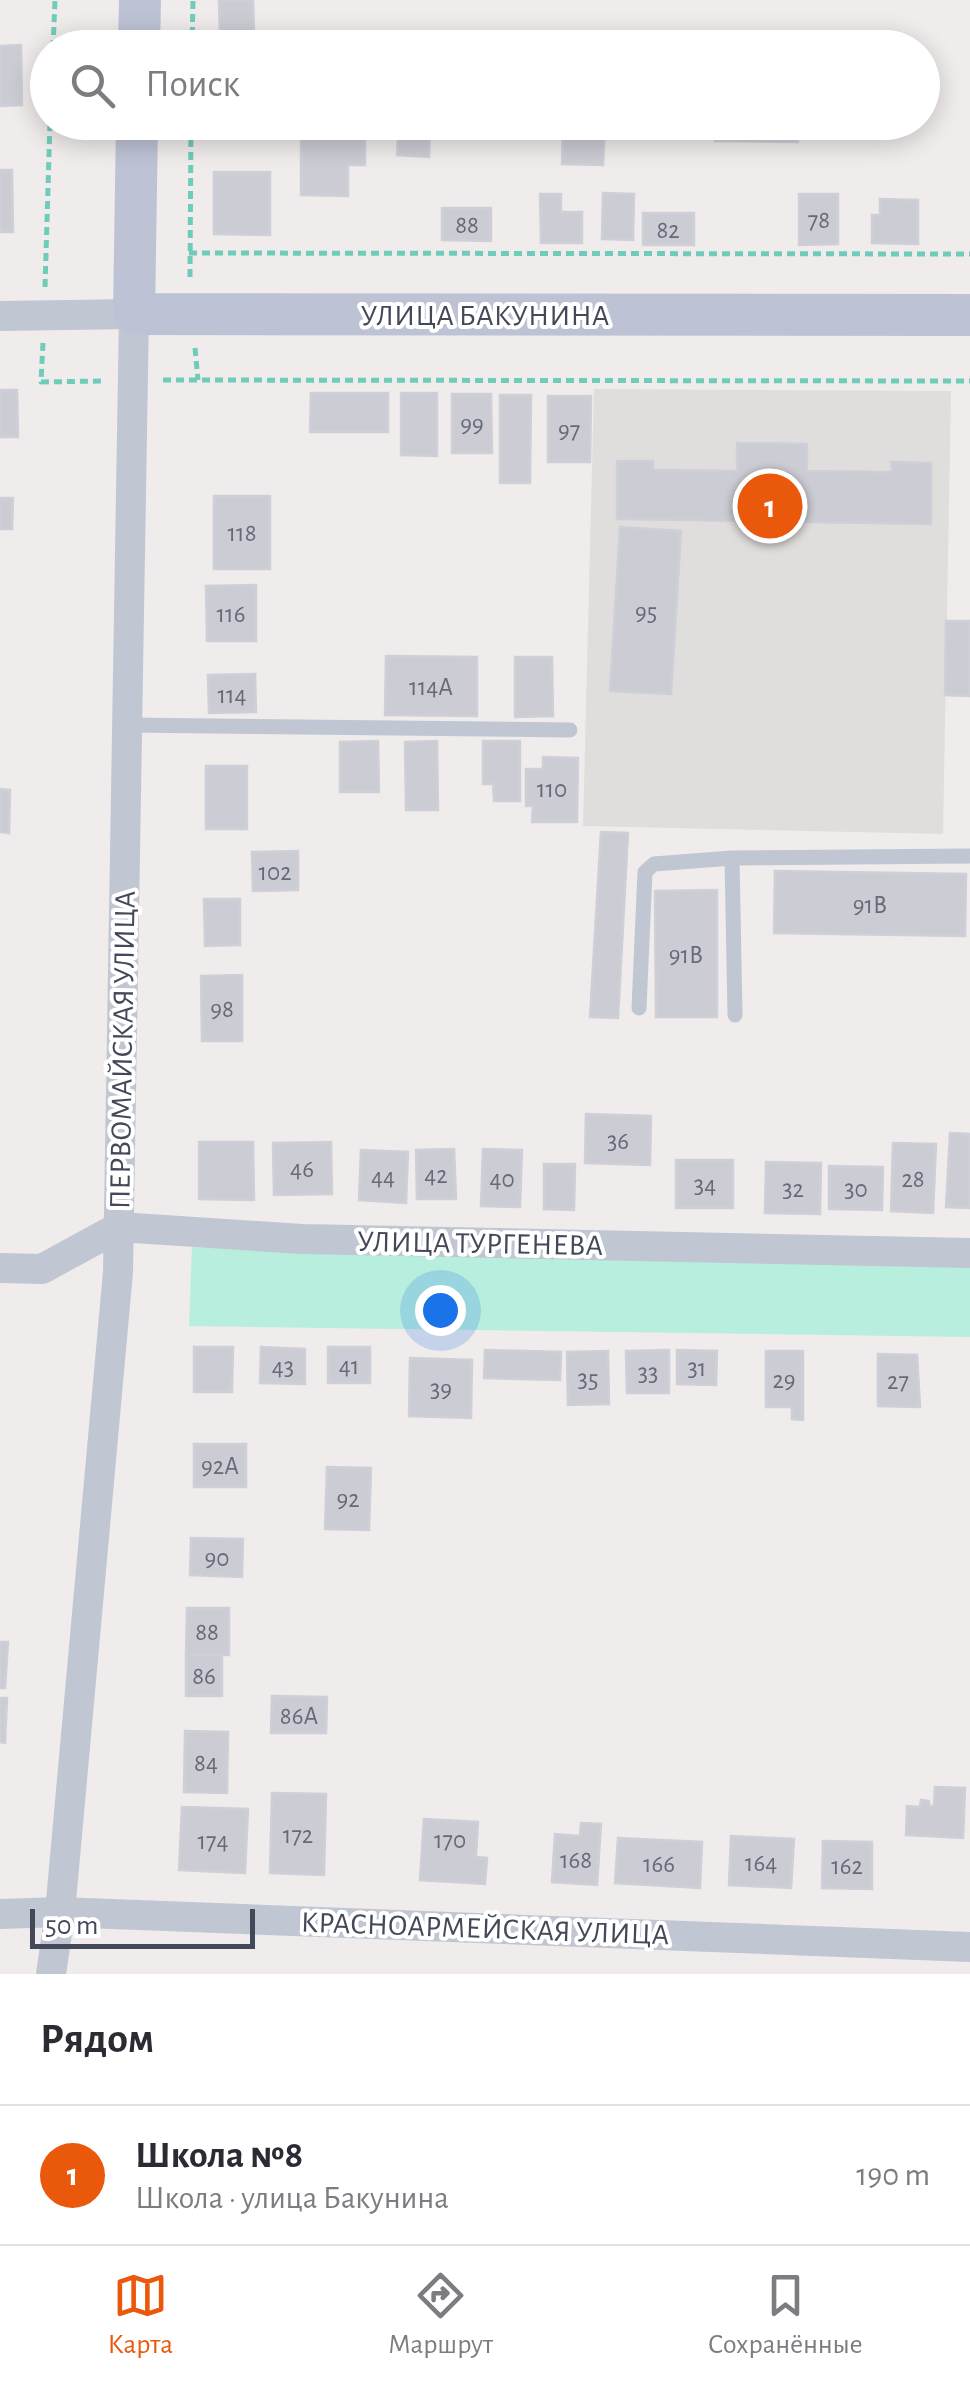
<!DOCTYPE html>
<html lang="ru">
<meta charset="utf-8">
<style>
body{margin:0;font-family:"Alegreya Sans",sans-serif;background:#f2f2f3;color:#2b2b33}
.scale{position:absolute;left:30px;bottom:25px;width:225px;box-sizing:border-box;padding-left:10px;border:5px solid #444959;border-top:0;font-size:28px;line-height:35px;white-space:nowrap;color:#444959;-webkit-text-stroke:8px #fff;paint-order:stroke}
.you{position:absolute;left:440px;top:1310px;width:35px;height:35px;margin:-25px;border:8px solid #fff;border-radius:50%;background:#1a73e8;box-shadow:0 0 0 15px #1a73e833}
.badge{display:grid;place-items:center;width:65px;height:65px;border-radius:50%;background:#ea580c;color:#fff;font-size:32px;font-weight:700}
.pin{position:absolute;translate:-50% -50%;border:5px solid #fff;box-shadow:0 2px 10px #0006}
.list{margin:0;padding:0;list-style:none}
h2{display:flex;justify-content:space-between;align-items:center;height:130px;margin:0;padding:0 40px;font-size:42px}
h2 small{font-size:32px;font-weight:400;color:#7c7c81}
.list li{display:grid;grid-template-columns:65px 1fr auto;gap:30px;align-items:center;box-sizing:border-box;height:140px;padding:0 40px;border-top:2px solid #e1e1e2}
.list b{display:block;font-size:38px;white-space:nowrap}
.list p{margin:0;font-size:32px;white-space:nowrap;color:#7c7c81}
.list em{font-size:32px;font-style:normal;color:#7c7c81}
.icon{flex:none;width:55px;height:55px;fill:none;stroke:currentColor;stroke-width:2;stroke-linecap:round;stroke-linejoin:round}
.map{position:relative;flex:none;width:970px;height:1974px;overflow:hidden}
.search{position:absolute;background:#fff;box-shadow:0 5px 25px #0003;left:30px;right:30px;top:30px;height:110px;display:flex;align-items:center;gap:25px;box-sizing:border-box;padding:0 35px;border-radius:55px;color:#7c7c81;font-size:38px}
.sheet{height:270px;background:#fff}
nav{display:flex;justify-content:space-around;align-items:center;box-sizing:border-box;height:140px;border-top:2px solid #e1e1e2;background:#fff;font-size:28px;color:#7c7c81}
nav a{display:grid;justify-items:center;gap:5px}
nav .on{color:#ea580c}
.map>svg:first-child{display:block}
.education{fill:#e0dedd}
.green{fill:#b8eedd}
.building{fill:#cbccd4;stroke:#cfcfd8;stroke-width:2.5}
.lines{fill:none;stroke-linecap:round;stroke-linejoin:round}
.path{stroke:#70ccba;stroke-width:5;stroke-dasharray:8 5;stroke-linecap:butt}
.service{stroke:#c1c6d3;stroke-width:15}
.minor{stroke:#c1c6d3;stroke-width:30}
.secondary{stroke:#bdc2d5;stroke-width:42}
.labels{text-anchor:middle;stroke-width:8;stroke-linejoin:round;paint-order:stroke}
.number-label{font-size:25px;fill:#666a78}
.street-label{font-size:30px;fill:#444959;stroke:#fff}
</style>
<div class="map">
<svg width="970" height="1974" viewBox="0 0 970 1974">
<rect width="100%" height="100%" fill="#efeceb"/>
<path class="education" d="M594 389 951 391 943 834 583 826Z"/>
<path class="green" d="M192 1247 970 1264V1337L189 1326Z"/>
<path class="building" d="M219 0H253L254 39 220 40Z
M21 45 22 105 0 106V46Z
M218 122H269L270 128 218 130Z
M399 122H430L429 157 397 155Z
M563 122H605L603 165 562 164Z
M587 122H634V130H587Z
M715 122H798V142L715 141Z
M301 132 365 133V165H348V196L301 195Z
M0 170H12L13 232H0Z
M214 172H270V235L214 234Z
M603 193 634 194 633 240 602 239Z
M540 194H561V212H582V243H541Z
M799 194H838V244L799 245Z
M880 199 918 200V244L872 243V215H880Z
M442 208H491V241L442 240Z
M643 213H694V245H643Z
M0 390H17L18 437H0Z
M311 393H388V432H310Z
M401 393H437V456L401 455Z
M452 394H491L492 453H452Z
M500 395H531L530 483H500Z
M548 396H591L590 462H548Z
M737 443 807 444V471L892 472 891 462 931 463V524L617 519V461H653V470L737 471Z
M214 496H270V569H214Z
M0 498H13L12 529H0Z
M620 527 681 531 671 694 610 691Z
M256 585V641H207L206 586Z
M946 621H970V696L945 695Z
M386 656 477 657V716L385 715Z
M515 657H552L553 716 515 717Z
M255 674 256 712 209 713 208 675Z
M378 741 379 792H340V742Z
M437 741 438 810H406L405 742Z
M483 741H520V801H494L493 784H483Z
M543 757 578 758 577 822H532L533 806H526V769H543Z
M206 766H247V829H206Z
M0 789 10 790 9 833 0 832Z
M601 832 628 833 618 1018 590 1017Z
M298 851V890L253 891 252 852Z
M775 871 966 874 965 936 774 933Z
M717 890V1017H656L655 891Z
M204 899H240V945L205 946Z
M242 975V1041H202L201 976Z
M586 1114 651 1116 650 1165 585 1163Z
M950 1133 970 1134V1208L946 1207Z
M199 1142H253L254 1200 199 1199Z
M331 1142 332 1194 274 1195 273 1143Z
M893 1143 936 1144 933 1213 891 1211Z
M454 1149 456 1199H417L416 1150Z
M483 1149 522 1150 520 1207 481 1206Z
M361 1150 408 1152 406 1203 359 1200Z
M676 1160H733V1208H676Z
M766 1162 821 1163 820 1214 765 1213Z
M544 1164H575L574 1210 544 1209Z
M829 1166 883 1167 882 1210 829 1209Z
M194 1347H233L232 1392H194Z
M261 1347 305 1349V1384L260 1383Z
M328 1347H370V1383H328Z
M485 1350 561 1352 560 1380 484 1378Z
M669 1350V1393H627L626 1351Z
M677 1350 717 1351 716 1385 677 1384Z
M608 1351 609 1404 568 1405 567 1352Z
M766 1351H803V1420L792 1419V1407H766Z
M878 1354 917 1355 920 1407 878 1406Z
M410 1358 472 1360 471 1418 409 1416Z
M194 1444H246V1487H194Z
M327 1467 371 1468 369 1530 325 1529Z
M191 1538 243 1539 242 1577 190 1575Z
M187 1608H229V1655H186Z
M0 1642H8L5 1688H0Z
M186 1655H222V1696H186Z
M272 1696 327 1697 326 1733H271Z
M0 1698H7L5 1743 0 1742Z
M185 1731 228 1732 227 1793 184 1792Z
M935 1787 965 1788 963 1838 906 1835 907 1806 920 1807 921 1800 929 1801V1806H934Z
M272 1793 326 1794 324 1875 270 1873Z
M182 1807 248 1809 245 1873 179 1870Z
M424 1819 478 1822 476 1857 487 1858 485 1884 420 1880Z
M581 1823 601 1824 597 1885 552 1882 555 1834 580 1836Z
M731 1836 794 1839 791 1888 729 1885Z
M618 1838 702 1842 700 1888 615 1883Z
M823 1841 872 1842V1889L822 1888Z"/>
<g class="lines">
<path class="path" d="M53 48 55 0
M192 48 193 0
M189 253 970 254
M190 277 191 122
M45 287 50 122
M43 343 41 382 102 381
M195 348 198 380
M163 380 970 381"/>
<path class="service" d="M127 725 570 730
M732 858 735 1015
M639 1008 645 872 654 864 732 858 970 856"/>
<path class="minor" d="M0 316 134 314 118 1272 60 1912 51 1974
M0 1268 42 1269 119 1227 302 1239 970 1253
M0 1914 60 1912 970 1947"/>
<path class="secondary" d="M139 48 140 0
M137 122 134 314 970 315"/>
</g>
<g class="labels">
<g class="number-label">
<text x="819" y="228">78</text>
<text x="467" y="233">88</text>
<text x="668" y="238">82</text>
<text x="472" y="432">99</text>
<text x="569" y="438">97</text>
<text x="242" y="541">118</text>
<text x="646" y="620">95</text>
<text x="231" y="622">116</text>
<text x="431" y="695">114А</text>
<text x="232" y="703">114</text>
<text x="552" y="797">110</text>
<text x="275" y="880">102</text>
<text x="870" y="913">91В</text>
<text x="686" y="963">91В</text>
<text x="222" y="1017">98</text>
<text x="618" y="1149">36</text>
<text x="302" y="1177">46</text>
<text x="436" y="1183">42</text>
<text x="383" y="1185">44</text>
<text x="502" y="1187">40</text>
<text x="913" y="1187">28</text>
<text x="705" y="1193">34</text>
<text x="793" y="1197">32</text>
<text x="856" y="1197">30</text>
<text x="349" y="1374">41</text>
<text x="283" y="1375">43</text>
<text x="697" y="1376">31</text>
<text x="648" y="1381">33</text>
<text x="588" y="1387">35</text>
<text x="784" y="1388">29</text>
<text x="898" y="1389">27</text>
<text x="441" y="1397">39</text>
<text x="220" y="1474">92А</text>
<text x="348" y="1507">92</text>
<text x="217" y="1566">90</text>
<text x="207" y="1640">88</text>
<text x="204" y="1684">86</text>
<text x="299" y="1724">86А</text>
<text x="206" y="1771">84</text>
<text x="298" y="1843">172</text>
<text x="450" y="1848">170</text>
<text x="213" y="1849">174</text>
<text x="576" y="1868">168</text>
<text x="761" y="1871">164</text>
<text x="659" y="1872">166</text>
<text x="847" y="1874">162</text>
</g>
<g class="street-label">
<text x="485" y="325">УЛИЦА БАКУНИНА</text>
<text transform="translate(122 1050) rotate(-89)" y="10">ПЕРВОМАЙСКАЯ УЛИЦА</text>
<text transform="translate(480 1243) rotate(1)" y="10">УЛИЦА ТУРГЕНЕВА</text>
<text transform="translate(485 1928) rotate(2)" y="10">КРАСНОАРМЕЙСКАЯ УЛИЦА</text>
</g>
</g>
</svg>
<div class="scale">50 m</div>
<div class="you"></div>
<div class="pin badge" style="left:770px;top:506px">1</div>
<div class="search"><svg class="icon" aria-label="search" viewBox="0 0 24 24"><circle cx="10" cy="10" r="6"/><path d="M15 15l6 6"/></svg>Поиск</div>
</div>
<section class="sheet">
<h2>Рядом<small></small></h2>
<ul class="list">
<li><span class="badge">1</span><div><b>Школа №8</b><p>Школа · улица Бакунина</p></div><em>190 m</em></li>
</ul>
</section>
<nav>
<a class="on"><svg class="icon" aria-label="map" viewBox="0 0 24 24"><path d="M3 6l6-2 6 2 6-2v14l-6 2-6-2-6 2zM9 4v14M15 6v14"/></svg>Карта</a>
<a><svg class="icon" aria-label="directions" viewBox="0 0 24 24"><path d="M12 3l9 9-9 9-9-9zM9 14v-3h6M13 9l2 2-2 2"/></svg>Маршрут</a>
<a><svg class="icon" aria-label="saved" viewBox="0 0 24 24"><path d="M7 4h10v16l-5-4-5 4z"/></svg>Сохранённые</a>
</nav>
